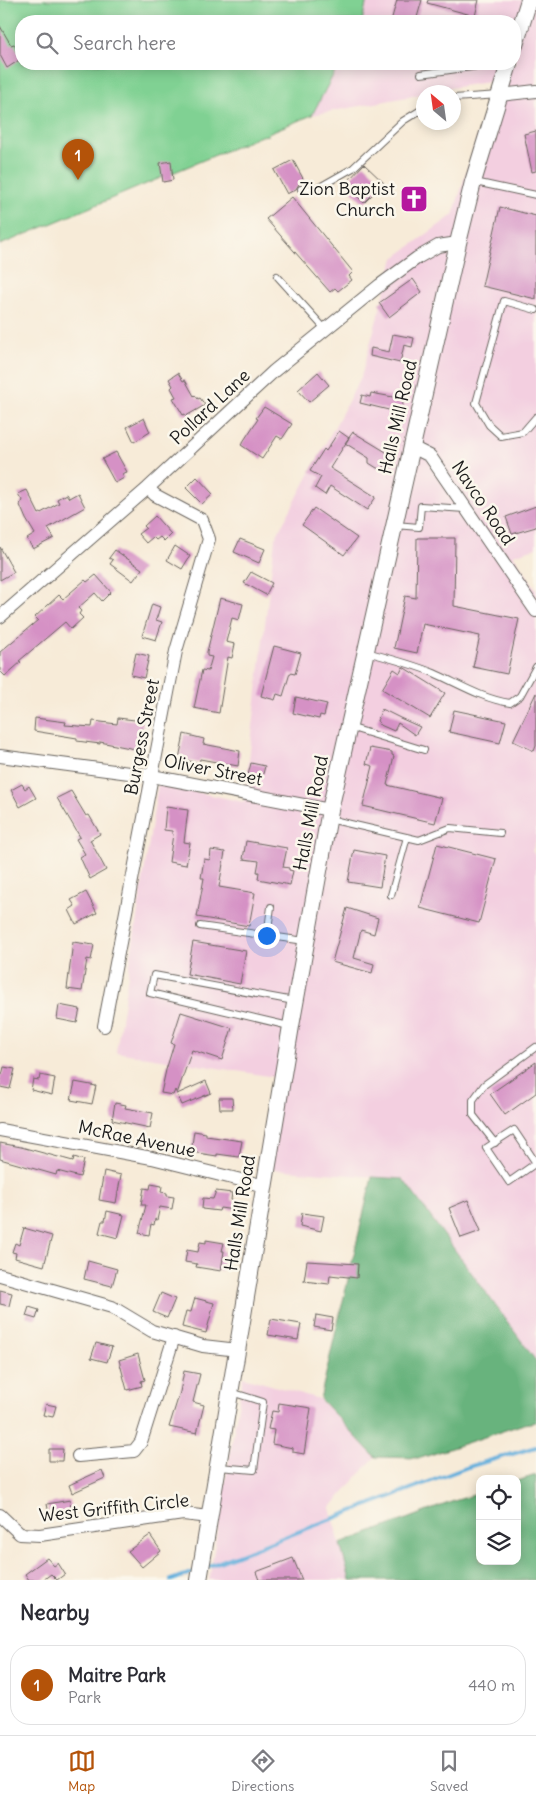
<!DOCTYPE html>
<style>
body{margin:0;font-family:Delius,sans-serif;background:#f7f7f7;color:#2b2b33}
.controls{position:absolute;right:15px;bottom:15px;display:grid;overflow:hidden;border-radius:10px;box-shadow:0 2px 12px #0003}
.controls button{width:45px;height:45px;display:grid;place-items:center;padding:0;border:0;border-bottom:1px solid #e1e1e2;background:#fff;color:#2b2b33;font:25px sans-serif}
.compass{position:absolute;left:416px;top:85px;width:45px;height:45px;border-radius:50%;background:#fff;box-shadow:0 2px 12px #0003;rotate:331deg}
.you{position:absolute;left:266px;top:935px;width:18px;height:18px;margin:-12px;border:4px solid #fff;border-radius:50%;background:#1a73e8;box-shadow:0 0 0 8px #1a73e833}
.badge{display:grid;place-items:center;width:32px;height:32px;border-radius:50%;background:#b45309;color:#fff;font-size:16px;font-weight:700}
.pin{position:absolute;translate:-50% -41px;filter:drop-shadow(0 1px 2px #0008)}
.pin::after{content:'';position:absolute;top:26px;width:18px;height:15px;background:inherit;clip-path:polygon(0 0,100% 0,50% 100%)}
.list{margin:0;padding:0;list-style:none}
h2{display:flex;justify-content:space-between;align-items:center;height:65px;margin:0;padding:0 20px;font-size:21px}
h2 small{font-size:16px;font-weight:400;color:#7c7c81}
.list li{display:grid;grid-template-columns:32px 1fr auto;gap:15px;align-items:center;box-sizing:border-box;height:80px;margin:0 10px 10px;padding:0 10px;border:1px solid #e1e1e2;border-radius:20px}
.list b{display:block;font-size:19px;white-space:nowrap}
.list p{margin:0;font-size:16px;white-space:nowrap;color:#7c7c81}
.list em{font-size:16px;font-style:normal;color:#7c7c81}
.icon{flex:none;width:28px;height:28px;fill:none;stroke:currentColor;stroke-width:2;stroke-linecap:round;stroke-linejoin:round}
.map{position:relative;flex:none;width:536px;height:1580px;overflow:hidden}
.search{position:absolute;background:#fff;box-shadow:0 2px 12px #0003;left:15px;right:15px;top:15px;height:55px;display:flex;align-items:center;gap:12px;box-sizing:border-box;padding:0 18px;border-radius:20px;color:#7c7c81;font-size:19px}
.sheet{height:155px;background:#fff}
nav{display:flex;justify-content:space-around;align-items:center;box-sizing:border-box;height:70px;border-top:1px solid #e1e1e2;background:#fff;font-size:14px;color:#7c7c81}
nav a{display:grid;justify-items:center;gap:2px}
nav .on{color:#b45309}
.map>svg:first-child{display:block}
.built{fill:#f3cfe0}
.green{fill:#80d193;stroke:#4e7658}
.forest{fill:#68b37d;stroke:#42684c}
.lines{fill:none;stroke-linecap:round;stroke-linejoin:round}
.stream{stroke:#63afdc;stroke-width:4}
.building{fill:#d591c5}
.service-casing{stroke:#69645e;stroke-width:8}
.minor-casing{stroke:#69645e;stroke-width:14}
.tertiary-casing{stroke:#69645e;stroke-width:18}
.service{stroke:#fff;stroke-width:6}
.minor{stroke:#fff;stroke-width:12}
.tertiary{stroke:#fff;stroke-width:16}
.labels{text-anchor:middle;stroke-width:5;stroke-linejoin:round;paint-order:stroke}
.poi-label{font-size:18px;fill:#1c1c1c;stroke:#fbf7ec;text-anchor:end}
.street-label{font-size:18px;fill:#1c1c1c;stroke:#fbf7ec}
</style>
<div class="map">
<svg width="536" height="1580" viewBox="0 0 536 1580">
<rect width="100%" height="100%" fill="#fbf7ec"/>
<filter id="ink" filterUnits="userSpaceOnUse"><feTurbulence type="fractalNoise" baseFrequency=".02" numOctaves="2"/><feDisplacementMap in="SourceGraphic" scale="10" xChannelSelector="R" yChannelSelector="G"/><feConvolveMatrix kernelMatrix="1 2 1 2 8 2 1 2 1" color-interpolation-filters="sRGB"/></filter>
<filter id="wash" filterUnits="userSpaceOnUse"><feTurbulence type="fractalNoise" baseFrequency=".0096" numOctaves="4" result="noise"/><feDisplacementMap in="SourceGraphic" scale="20" xChannelSelector="R" yChannelSelector="G"/><feGaussianBlur stdDeviation="1.12" result="paint"/><feColorMatrix in="noise" values="0 0 0 0 0 0 0 0 0 0 0 0 0 0 0 0 0 1.4 0 .05"/><feComposite in="paint" operator="in"/></filter>
<g filter="url(#wash)">
<rect width="100%" height="100%" fill="#f7ebd8"/>
<path class="built" d="M367 0H536V548L513 555 536 589V840L532 851 536 856V1361L403 1179 258 1168 274 1077 116 1052 158 784 244 802 275 539 361 377 394 258 453 215 495 81 424 92 423 94 312 115 339 64H515V21H362Z
M243 1377 319 1399 375 1457 330 1508 350 1580H209Z"/>
<path class="green" d="M0 0H367L362 21H21V64H339L312 115 268 133V135L261 136 0 245Z"/>
<path class="forest" d="M372 1177 403 1179 536 1361V1422L524 1424 421 1458 375 1457 320 1399Z
M536 1475V1580H350L340 1544 454 1501 480 1493V1561H517V1481Z"/>
<g class="lines">
<path class="stream" d="M206 1567 468 1467 536 1447
M171 1580 195 1572"/>
</g>
<g id="blocks">
<path class="building" d="M397 0H422L416 21H391Z
M428 0H479L475 16 427 3Z
M0 26 11 45 14 44 21 57V59L7 68 0 55Z
M536 131V171L532 172 524 134Z
M293 160 306 184H299L296 189 287 194 274 170Z
M171 161 173 180 163 182 160 163Z
M364 164 384 183 364 203 345 184Z
M292 197 353 272 349 276 352 280 338 291 335 288 330 292 266 219Z
M500 207 536 216V299L482 286Z
M413 279 422 292 389 317 379 303Z
M393 334 414 338 412 347 404 345 400 363 370 356 371 348 389 352Z
M318 372 329 385 309 402 298 390Z
M178 373 183 381 185 380 194 396 195 395 198 399 200 398 205 405 186 416 185 414 183 415 173 398 176 397 171 388 173 386 169 379Z
M371 393 404 399 401 413 360 403 362 395 370 397Z
M264 407 292 424 282 439 277 436 262 459 241 445 258 419 256 418Z
M144 418 150 432 134 442 127 427Z
M339 431 349 438 330 468 376 497 367 510 330 486 325 495 315 488 321 477 310 471 324 449 326 451Z
M353 432 396 458 390 468 385 465 382 470 377 468 369 463V458L345 443Z
M116 452 127 472 122 474 124 478 115 483 102 459Z
M197 477 213 494 202 504 186 488Z
M27 490 39 514 59 503 57 499 66 494 69 498 78 493 85 507 48 528 54 538 33 549 27 539 35 534 26 519 20 505 22 500 18 494Z
M536 506V527L512 534 506 517Z
M314 508 357 538 344 555 302 525Z
M155 516 171 534 164 541 160 537 156 540 153 537 146 543 138 534 146 528 144 526Z
M417 538H455L454 606 519 619 507 674 473 667 480 636 423 624 417 653 394 648 405 596 416 598Z
M240 539 265 549 259 563 234 552Z
M175 546 190 556 182 569 167 560Z
M0 547 14 572 0 580Z
M115 550 142 569 133 581 110 564 113 560 109 558Z
M251 572 272 583 266 595 244 583Z
M96 575 111 592 102 601 95 593 78 608 81 611 79 614 83 618 71 629 65 622 19 661 21 662 5 676 0 671V652L38 620 35 617 59 595 63 599 85 580 87 582Z
M220 598 243 604 239 620 232 618 226 642 235 644 232 658 228 657 219 713 194 708 202 670 208 671 212 657 207 656V652Z
M152 604 160 607 156 620 162 622 156 640 142 636Z
M274 646 301 653 295 674 290 673 283 696 277 694 275 700 261 696Z
M136 653 149 656 144 678 131 675Z
M403 667 445 693 430 718 382 689 394 669 400 673Z
M536 693V746L534 751 513 741Z
M296 697 327 704 324 716 320 715 319 719 293 713Z
M382 709 400 718 420 727 415 735 398 723 394 731 378 724 379 722 377 721Z
M454 710 506 721 500 743 449 732Z
M35 718 66 722 65 725 92 727 93 721 117 724 118 718 143 721 140 750 100 742V744L77 741V738L34 731Z
M184 734 204 739 203 744 240 751 238 766 200 759 199 763 179 759Z
M370 748 392 752V755L394 756 387 785 442 798 435 823 363 806 373 766 366 764Z
M251 763 265 766 262 778 248 775Z
M22 784 25 789 29 786 36 798 20 807 11 790Z
M71 791 86 816 89 815 100 834 90 840 106 870 90 879 80 857 85 854 76 839 80 837 57 798Z
M166 807 188 810 184 842 190 843 186 865 169 862 173 834H172V831L164 830Z
M246 841 287 848 283 867 289 868V870L293 871 290 885 258 879 259 872H257L259 861 243 859Z
M437 844 496 859 479 923 420 908Z
M211 850 225 852 219 887 255 893 249 926 197 917 204 878H201L204 859 210 860Z
M354 850 385 856 380 887 348 882Z
M86 892 97 913 76 924 69 910 75 906 71 900Z
M347 908 378 918 374 934 361 930 354 958 374 964 372 973 332 962Z
M73 942 94 945 91 960 87 959 82 991 67 989Z
M193 942 246 951 240 984 187 974Z
M59 1005 80 1009 77 1023 57 1019Z
M181 1012 232 1028 222 1060 192 1050 177 1094 206 1081 211 1093 182 1105 175 1090 173 1095 161 1093 166 1070 174 1044 171 1043Z
M536 1062V1093L505 1115 490 1094Z
M4 1067 15 1069 10 1089 0 1087V1074L2 1075Z
M40 1075 55 1078 52 1095 31 1090 33 1079 39 1080Z
M75 1082 96 1086 92 1104 71 1100Z
M219 1098H232L233 1109H220Z
M115 1103 126 1105 125 1108 153 1113 150 1128 112 1120Z
M194 1131 206 1133V1136L242 1141 239 1157 217 1154V1156L191 1152Z
M0 1143 21 1147 73 1161 74 1157 84 1160 80 1177 57 1171 56 1175 0 1159Z
M104 1171 121 1175 116 1203 99 1200Z
M151 1184 162 1186 161 1192 167 1193V1196L174 1197 172 1209 160 1207 157 1220 155 1219 154 1225 151 1224 149 1235 139 1233 146 1205H141L144 1188 150 1189Z
M216 1191 232 1193 231 1200 235 1201 234 1210 220 1208 219 1211 202 1209 203 1198 213 1199Z
M468 1200 481 1231 461 1238 449 1208Z
M107 1211 124 1215 118 1238 99 1233 102 1221H105Z
M302 1213 324 1216 321 1231 300 1226Z
M24 1228 52 1236 44 1266 15 1258 16 1253 12 1252 15 1243 19 1245Z
M206 1240 224 1243 222 1251H224L221 1271 196 1267 197 1264 185 1262 187 1250 198 1252 200 1242 206 1243Z
M88 1261 117 1269 112 1286 84 1279Z
M307 1261 358 1264 357 1278 330 1275 329 1284 304 1281Z
M0 1290 12 1293 9 1306 0 1304Z
M161 1293 175 1299 167 1318 153 1312Z
M195 1298 214 1303 206 1333 182 1327 186 1311 191 1312Z
M29 1307 39 1310 36 1319 26 1316Z
M316 1315 333 1318 331 1330 314 1327Z
M271 1319 301 1324 298 1340 268 1335Z
M96 1343 112 1347 107 1362 91 1358Z
M138 1354 145 1380 141 1381 142 1386 127 1390 119 1360Z
M184 1371 200 1374 193 1402 204 1405 197 1433 169 1427 180 1392Z
M279 1403 311 1408 304 1454 293 1452V1448L272 1444 274 1430 268 1429 272 1411 278 1412Z
M46 1404 56 1406 53 1417 43 1415Z
M49 1449H63L62 1461H49Z
M102 1470 105 1478 72 1493 69 1485Z
M70 1500 71 1510 49 1514 47 1504Z
M150 1535 161 1551 142 1567 128 1551Z
M47 1558 54 1566 58 1563 65 1574 57 1580 51 1574 43 1580H29L25 1574Z
M293 1558 302 1580H259L256 1572Z"/>
</g>
</g>
<g filter="url(#ink)">
<use href="#blocks" fill-opacity="0" stroke="#69645e" stroke-width="1"/>
<g class="lines">
<defs>
<path id="service" d="M421 74 493 64
M454 98 500 95
M475 182 536 195
M301 189H316L353 168 403 121 424 108
M277 276 325 329
M536 310 504 301 476 403 489 425 501 436 523 432 536 417
M395 525 419 527 421 506 465 509
M366 652C389 658 412 664 434 673 459 684 483 699 510 703L520 696 536 667
M349 727 424 750
M329 819 419 840 450 828 500 833
M391 895 407 837
M200 926 305 941
M267 936 271 907
M289 1026 150 993 154 975 294 1001
M495 1143 473 1115V1100L484 1085 536 1047
M536 1163 514 1130 486 1148 509 1182 536 1163
M219 1467 254 1470 263 1402 231 1392"/>
<path id="minor" d="M500 95 536 91
M412 447 430 456 536 611
M0 617 148 488 274 371 380 285 417 258 438 246 458 243
M0 756 152 776 330 810
M104 1026 176 651 209 539 202 520 155 495 148 488
M0 1130 152 1158 265 1186
M0 1275 112 1307 152 1331 203 1346 238 1350
M78 1456 134 1451 141 1442 174 1337
M0 1515 20 1534 40 1535 183 1514 210 1517"/>
<path id="tertiary" d="M515 45 529 0
M199 1580 291 1026 330 810 458 243 473 182 509 64"/>
</defs>
<use href="#service" class="service-casing"/>
<use href="#minor" class="minor-casing"/>
<use href="#tertiary" class="tertiary-casing"/>
<use href="#service" class="service"/>
<use href="#minor" class="minor"/>
<use href="#tertiary" class="tertiary"/>
</g>
</g>
<defs>
<symbol id="church-square" viewBox="-11 -11 22 22"><rect x="-9" y="-9" width="18" height="18" rx="4" fill="#b5179e" stroke="#fbf7ec"/><path d="M-1.2-6h2.4v3.5h3.3v2.4h-3.3V6h-2.4V-.1h-3.3v-2.4h3.3Z" fill="#fff"/></symbol>
</defs>
<g fill-rule="evenodd">
<use href="#church-square" x="398" y="183" width="32" height="32"/>
</g>
<g class="labels">
<g class="poi-label">
<text x="395" y="195">Zion Baptist<tspan x="395" dy="21">Church</tspan></text>
</g>
<g class="street-label">
<text transform="translate(210 407) rotate(-43)" y="6">Pollard Lane</text>
<text transform="translate(398 417) rotate(-77)" y="6">Halls Mill Road</text>
<text transform="translate(483 503) rotate(56)" y="6">Navco Road</text>
<text transform="translate(142 737) rotate(-79)" y="6">Burgess Street</text>
<text transform="translate(213 770) rotate(11)" y="6">Oliver Street</text>
<text transform="translate(311 813) rotate(-79)" y="6">Halls Mill Road</text>
<text transform="translate(137 1139) rotate(12)" y="6">McRae Avenue</text>
<text transform="translate(240 1213) rotate(-81)" y="6">Halls Mill Road</text>
<text transform="translate(114 1508) rotate(-6)" y="6">West Griffith Circle</text>
</g>
</g>
</svg>
<div class="controls">
<button><svg class="icon" aria-label="locate" viewBox="0 0 24 24"><circle cx="12" cy="12" r="6"/><path d="M12 2v4M12 18v4M2 12h4M18 12h4"/></svg></button>
<button><svg class="icon" aria-label="layers" viewBox="0 0 24 24"><path d="M12 4l9 5-9 5-9-5zM3 14l9 5 9-5"/></svg></button>
</div>
<svg class="compass" viewBox="-18 -18 36 36"><path d="M0-13l5 13h-10z" fill="#e53935"/><path d="M0 13l5-13h-10z" fill="#7c7c81"/></svg>
<div class="you"></div>
<div class="pin badge" style="left:78px;top:180px">1</div>
<div class="search"><svg class="icon" aria-label="search" viewBox="0 0 24 24"><circle cx="10" cy="10" r="6"/><path d="M15 15l6 6"/></svg>Search here</div>
</div>
<section class="sheet">
<h2>Nearby<small></small></h2>
<ul class="list">
<li><span class="badge">1</span><div><b>Maitre Park</b><p>Park</p></div><em>440 m</em></li>
</ul>
</section>
<nav>
<a class="on"><svg class="icon" aria-label="map" viewBox="0 0 24 24"><path d="M3 6l6-2 6 2 6-2v14l-6 2-6-2-6 2zM9 4v14M15 6v14"/></svg>Map</a>
<a><svg class="icon" aria-label="directions" viewBox="0 0 24 24"><path d="M12 3l9 9-9 9-9-9zM9 14v-3h6M13 9l2 2-2 2"/></svg>Directions</a>
<a><svg class="icon" aria-label="saved" viewBox="0 0 24 24"><path d="M7 4h10v16l-5-4-5 4z"/></svg>Saved</a>
</nav>
